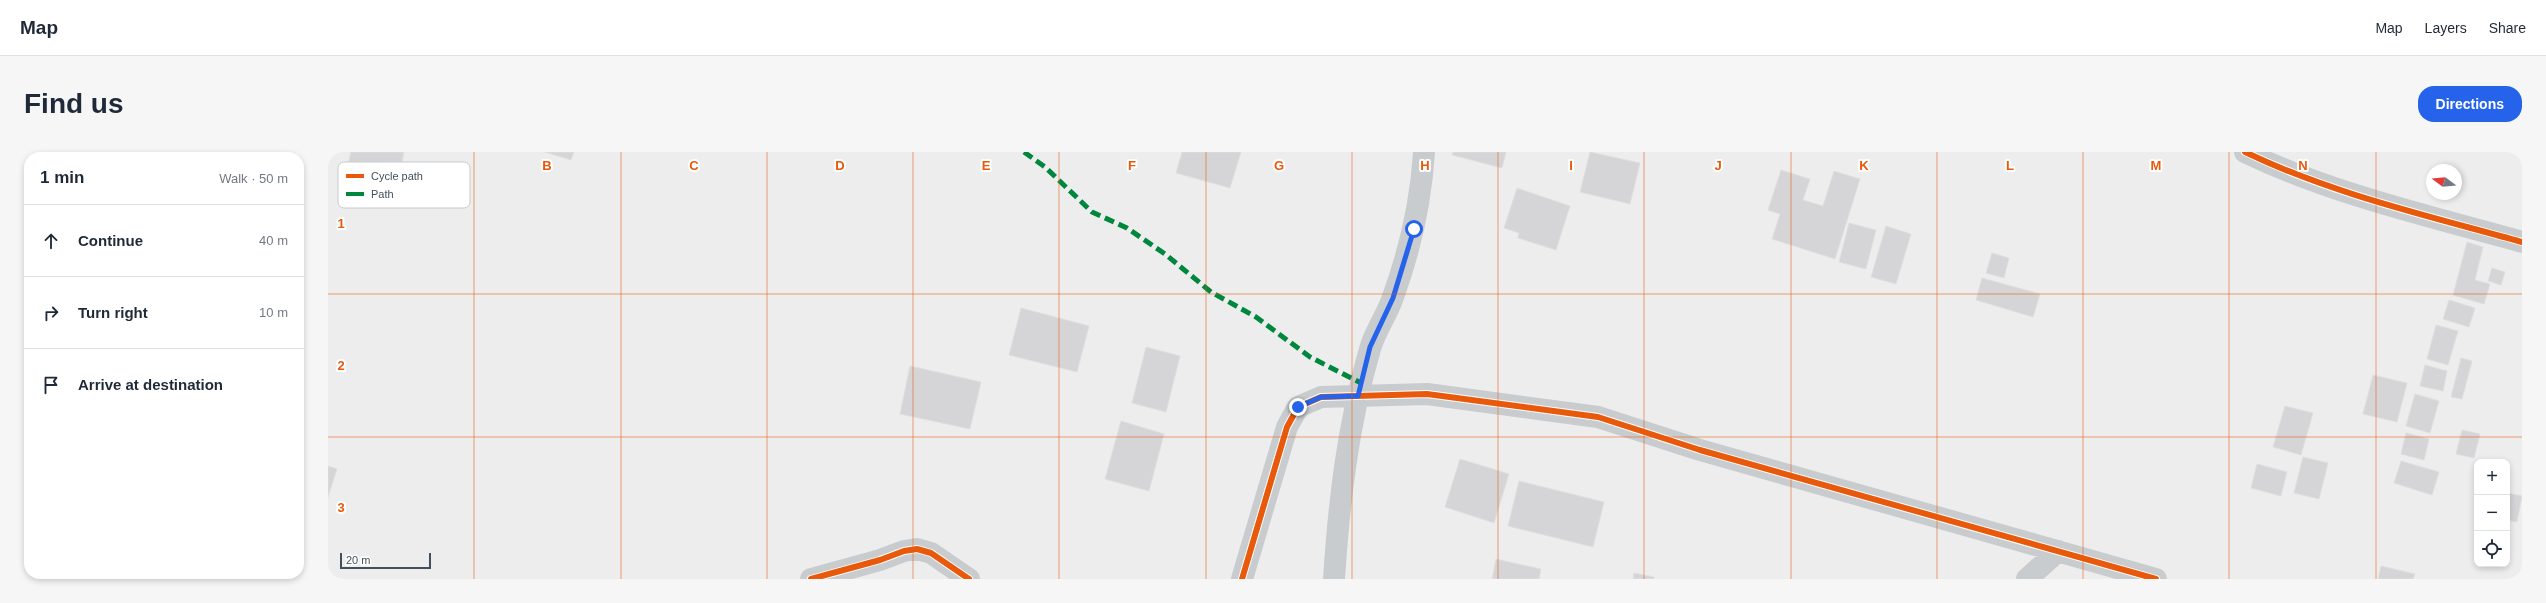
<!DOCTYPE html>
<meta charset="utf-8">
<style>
body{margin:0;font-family:Arial,sans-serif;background:#f6f6f7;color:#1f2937}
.controls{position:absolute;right:12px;bottom:12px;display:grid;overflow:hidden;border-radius:8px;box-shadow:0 2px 6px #0003}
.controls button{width:36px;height:36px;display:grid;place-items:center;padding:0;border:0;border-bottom:1px solid #e0e1e3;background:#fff;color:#1f2937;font:20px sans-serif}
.compass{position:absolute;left:2098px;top:12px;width:36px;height:36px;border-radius:50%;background:#fff;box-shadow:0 2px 6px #0003;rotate:286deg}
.scale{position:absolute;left:12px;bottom:10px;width:91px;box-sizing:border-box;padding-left:4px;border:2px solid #43505b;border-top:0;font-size:11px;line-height:14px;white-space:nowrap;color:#43505b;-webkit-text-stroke:3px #fff;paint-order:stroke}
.stop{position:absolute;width:12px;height:12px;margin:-9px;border:3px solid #2563eb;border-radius:50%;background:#fff}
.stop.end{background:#2563eb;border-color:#fff;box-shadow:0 1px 4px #0008}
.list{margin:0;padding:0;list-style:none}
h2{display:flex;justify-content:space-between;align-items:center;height:52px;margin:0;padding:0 16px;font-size:17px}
h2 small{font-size:13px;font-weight:400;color:#747a83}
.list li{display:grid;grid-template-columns:26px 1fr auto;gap:12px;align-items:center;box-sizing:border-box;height:72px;padding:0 16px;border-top:1px solid #e0e1e3}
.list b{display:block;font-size:15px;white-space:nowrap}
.list em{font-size:13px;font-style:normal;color:#747a83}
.icon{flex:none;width:22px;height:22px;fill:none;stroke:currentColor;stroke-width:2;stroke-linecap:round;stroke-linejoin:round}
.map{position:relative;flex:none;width:2194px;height:427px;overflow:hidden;border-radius:16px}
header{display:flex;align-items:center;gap:24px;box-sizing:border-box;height:56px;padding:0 20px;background:#fff;border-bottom:1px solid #e0e1e3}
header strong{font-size:19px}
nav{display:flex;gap:22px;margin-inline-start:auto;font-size:14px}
.intro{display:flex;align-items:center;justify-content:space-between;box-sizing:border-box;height:96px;padding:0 24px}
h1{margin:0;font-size:28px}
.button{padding:10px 18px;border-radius:16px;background:#2563eb;color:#fff;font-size:14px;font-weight:700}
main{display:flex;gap:24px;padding:0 24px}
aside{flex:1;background:#fff;border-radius:16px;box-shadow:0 2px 6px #0003}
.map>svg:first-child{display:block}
.building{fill:#d5d5d7;stroke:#dfdfe0}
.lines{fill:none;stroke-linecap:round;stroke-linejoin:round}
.minor{stroke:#c9ccce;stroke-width:22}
.quiet{stroke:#00873e;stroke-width:5;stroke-dasharray:10 5;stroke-linecap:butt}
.cycleway-casing{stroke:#fff;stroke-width:8}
.cycleway{stroke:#e8590c;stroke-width:6}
.route{stroke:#2563eb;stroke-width:5}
.grid{fill:none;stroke:#e8590c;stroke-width:1;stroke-opacity:0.55}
.key{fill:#fff;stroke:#c7cace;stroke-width:1}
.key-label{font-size:11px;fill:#43505b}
.grid-label{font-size:13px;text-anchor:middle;font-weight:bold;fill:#e8590c;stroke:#fff;stroke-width:4;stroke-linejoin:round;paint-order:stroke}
</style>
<header>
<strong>Map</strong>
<nav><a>Map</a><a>Layers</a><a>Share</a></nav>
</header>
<div class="intro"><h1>Find us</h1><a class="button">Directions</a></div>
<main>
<aside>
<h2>1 min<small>Walk · 50 m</small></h2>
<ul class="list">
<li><svg class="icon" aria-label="ahead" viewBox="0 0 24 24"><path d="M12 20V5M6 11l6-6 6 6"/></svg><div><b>Continue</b></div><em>40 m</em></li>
<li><svg class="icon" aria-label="right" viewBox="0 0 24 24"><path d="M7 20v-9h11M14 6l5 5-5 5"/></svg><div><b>Turn right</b></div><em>10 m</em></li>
<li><svg class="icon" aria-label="arrive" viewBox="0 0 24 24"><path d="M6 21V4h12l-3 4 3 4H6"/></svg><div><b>Arrive at destination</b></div></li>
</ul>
</aside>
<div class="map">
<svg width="2194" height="427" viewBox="0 0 2194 427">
<rect width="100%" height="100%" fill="#eeeded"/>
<path class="building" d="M23 0H76L68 37 17 26Z
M217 0H246L243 8Z
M854 0H913L902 36 848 21Z
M1125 0H1178L1174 16 1124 3Z
M1262 0 1312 11 1302 52 1252 40Z
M1453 18 1482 27 1475 48 1495 54 1506 19 1532 27 1507 107 1444 87 1452 62 1440 58Z
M1189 36 1242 54 1228 98 1190 86 1191 81 1176 76Z
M1521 71 1548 78 1538 117 1511 110Z
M1558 74 1583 82 1568 132 1543 125Z
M2139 90 2155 95 2147 128 2162 132 2156 152 2125 143Z
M1664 101 1681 106 1676 126 1658 121Z
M2164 116 2177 120 2173 133 2160 129Z
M1654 126 1712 142 1705 165 1648 148Z
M2121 148 2147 156 2141 175 2115 167Z
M693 156 761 174 749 220 681 203Z
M2108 173 2130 179 2120 213 2099 207Z
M818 195 852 204 838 260 804 251Z
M2133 206 2144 209 2134 247 2123 245Z
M2097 213 2119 219 2115 239 2092 234Z
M582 214 653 230 642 277 572 262Z
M2045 223 2079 231 2069 270 2035 262Z
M2087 242 2111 249 2102 281 2078 274Z
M1957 254 1985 261 1973 303 1945 295Z
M793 269 836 282 821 339 777 327Z
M2134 278 2152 282 2146 306 2128 302Z
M2078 281 2101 287 2096 308 2073 302Z
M1975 305 2000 311 1991 347 1966 341Z
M1132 307 1181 322 1166 371 1117 355Z
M2073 309 2111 320 2104 343 2066 331Z
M1929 312 1959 320 1953 344 1923 336Z
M0 314 9 317 0 345Z
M1191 329 1276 350 1265 395 1180 374Z
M2179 341 2194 344 2189 370 2179 368Z
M1168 407 1213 417 1211 427H1164Z
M2053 414 2087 422 2085 427H2050Z
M1306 421 1326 425V427H1305Z"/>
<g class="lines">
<path class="minor" d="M1917 0C2004 42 2101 64 2194 90
M483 427 552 408 576 399 589 397 603 401 641 427
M914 427 959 275 970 255 993 245 1099 242 1270 265 1372 298 1828 427
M1006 427C1011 349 1020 272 1042 197 1047 179 1059 163 1065 145 1082 98 1093 50 1096 0
M1699 427 1730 399"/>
<path class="quiet" d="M696 0 717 15 764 60 799 76 837 102 883 140 928 165 982 205 1033 231"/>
<defs>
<path id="cycleway" d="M1917 0C2004 42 2101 64 2194 90
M483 427 552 408 576 399 589 397 603 401 641 427
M914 427 959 275 970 255 993 245 1099 242 1270 265 1372 298 1828 427"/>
</defs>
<use href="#cycleway" class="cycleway-casing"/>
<use href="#cycleway" class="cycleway"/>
</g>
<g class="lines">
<path class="route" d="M970 255 993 245 1030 244 1042 195 1065 146 1086 77"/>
</g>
<path class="grid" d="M146 0V427M293 0V427M439 0V427M585 0V427M731 0V427M878 0V427M1024 0V427M1170 0V427M1316 0V427M1463 0V427M1609 0V427M1755 0V427M1901 0V427M2048 0V427M0 142H2194M0 285H2194"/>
<rect x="10" y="10" width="132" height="46" rx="6" class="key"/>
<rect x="18" y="22" width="18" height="4" fill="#e8590c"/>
<rect x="18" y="40" width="18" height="4" fill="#00873e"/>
<g class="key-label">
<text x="43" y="28">Cycle path</text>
<text x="43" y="46">Path</text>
</g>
<g class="grid-label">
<text x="219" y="18">B</text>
<text x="366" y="18">C</text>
<text x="512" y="18">D</text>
<text x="658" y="18">E</text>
<text x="804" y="18">F</text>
<text x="951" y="18">G</text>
<text x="1097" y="18">H</text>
<text x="1243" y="18">I</text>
<text x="1390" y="18">J</text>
<text x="1536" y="18">K</text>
<text x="1682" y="18">L</text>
<text x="1828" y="18">M</text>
<text x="1975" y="18">N</text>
<text x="13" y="76">1</text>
<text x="13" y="218">2</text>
<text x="13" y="360">3</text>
</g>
</svg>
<div class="controls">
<button>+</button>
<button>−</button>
<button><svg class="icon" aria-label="locate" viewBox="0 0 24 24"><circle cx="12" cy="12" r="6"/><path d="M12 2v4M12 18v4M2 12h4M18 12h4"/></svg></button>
</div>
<svg class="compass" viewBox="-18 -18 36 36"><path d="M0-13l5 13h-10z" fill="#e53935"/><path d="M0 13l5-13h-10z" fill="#747a83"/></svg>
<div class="scale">20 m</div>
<div class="stop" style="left:1086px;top:77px"></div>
<div class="stop end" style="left:970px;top:255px"></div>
</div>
</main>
